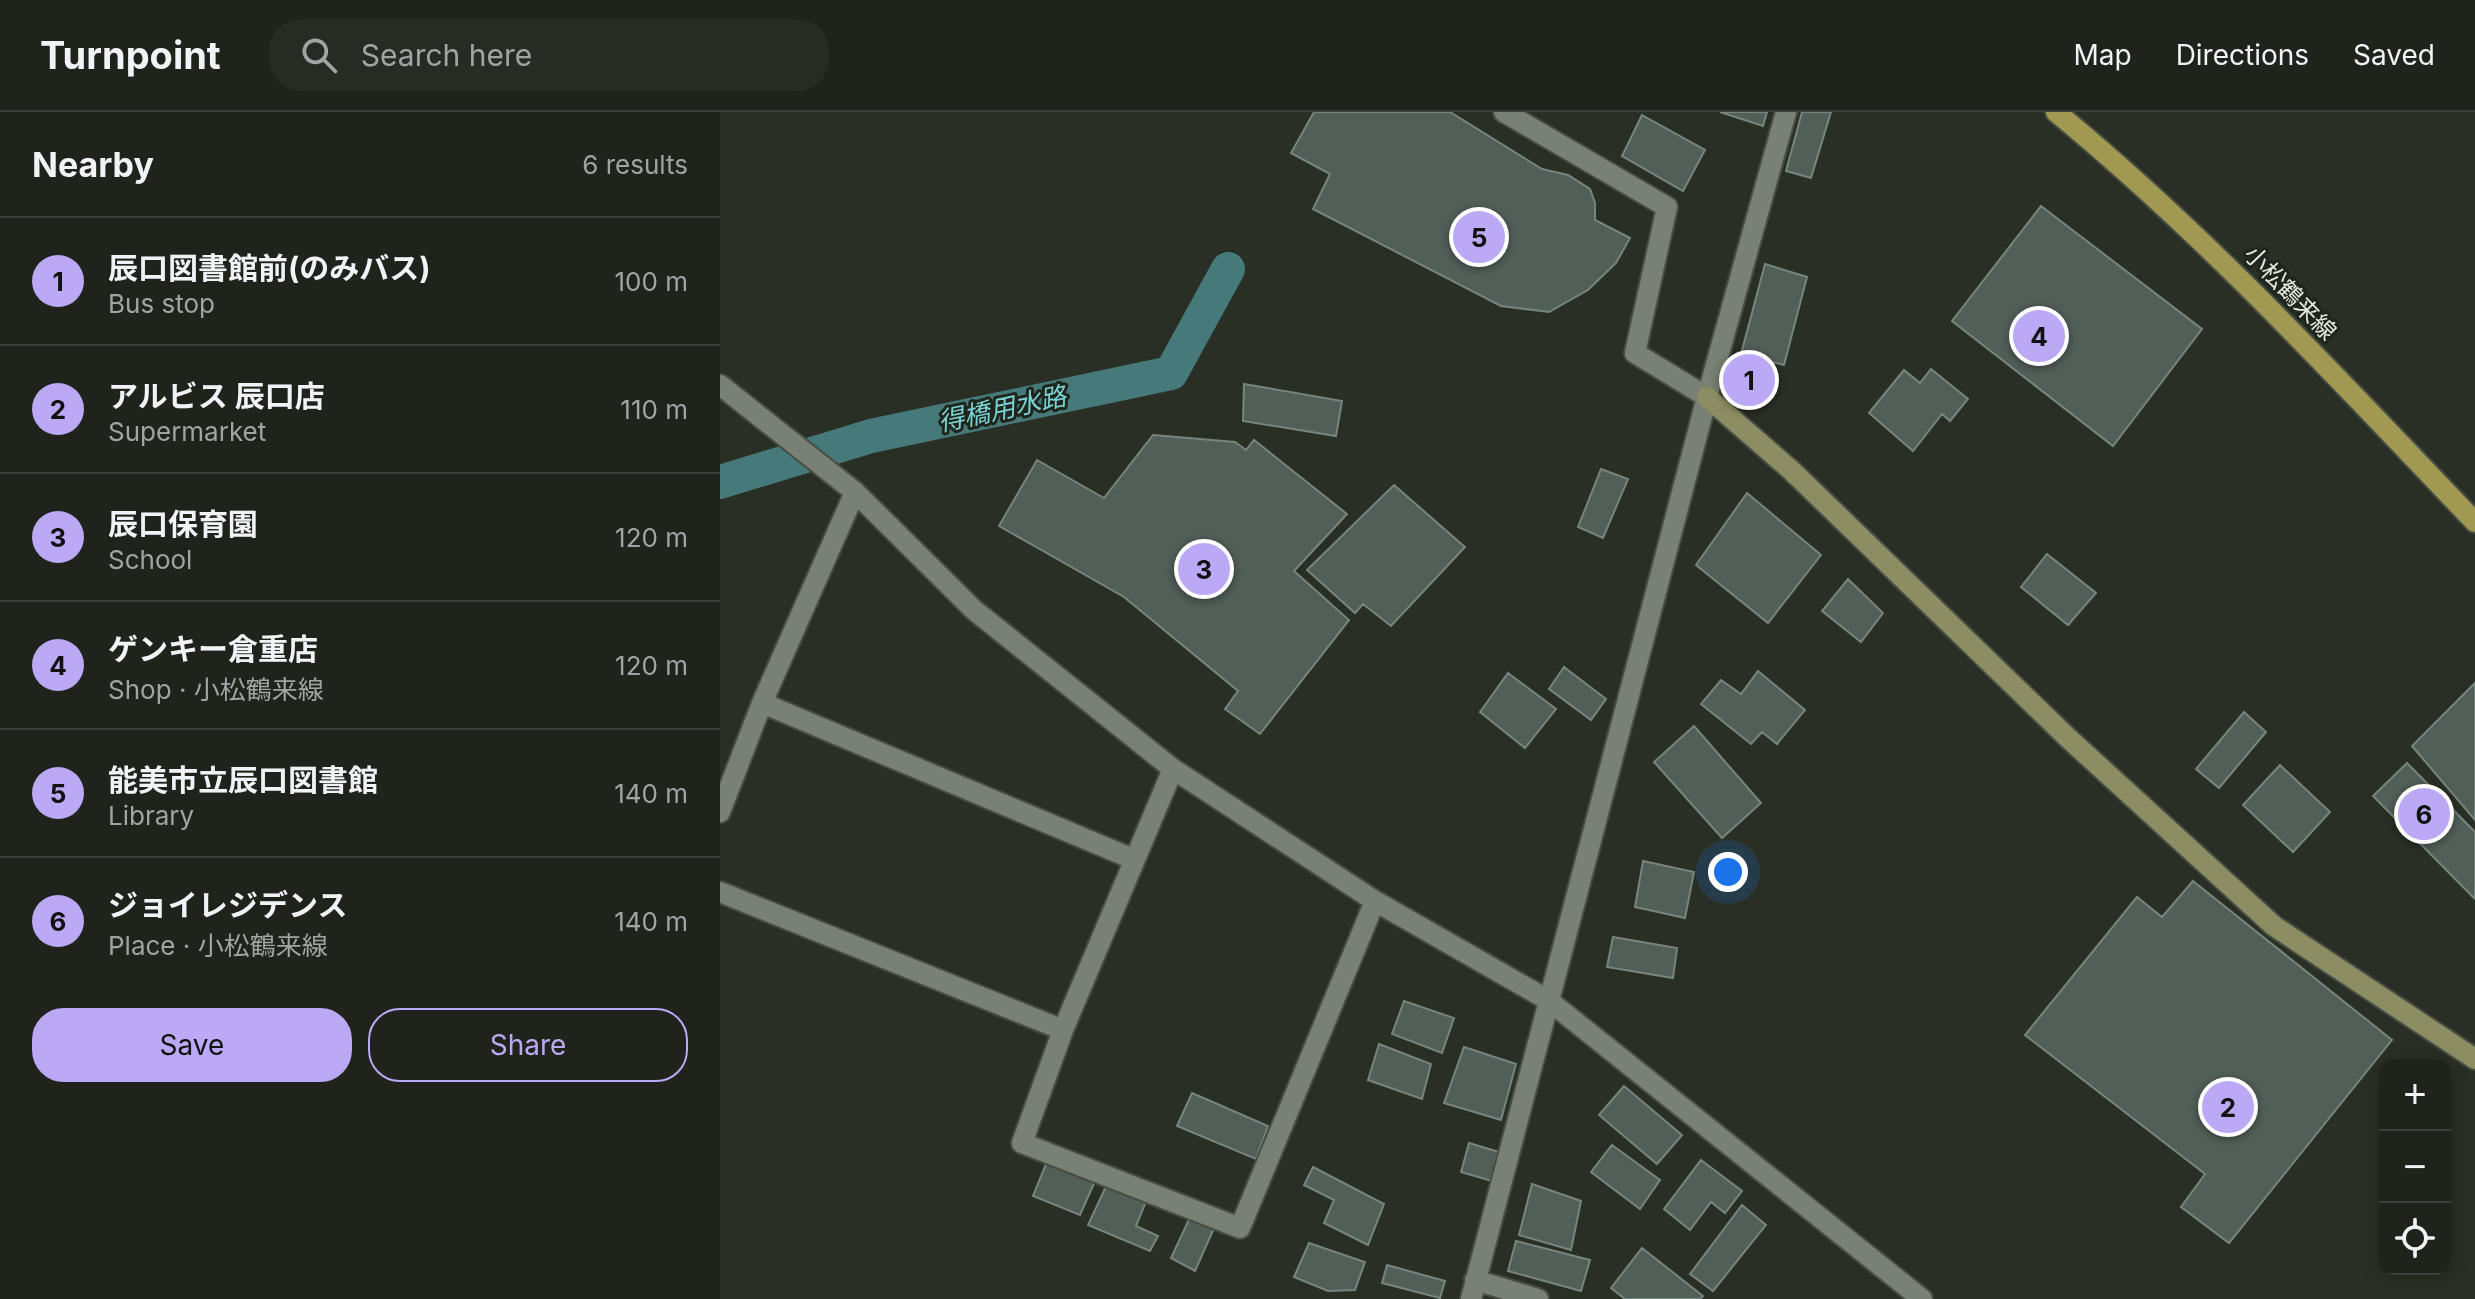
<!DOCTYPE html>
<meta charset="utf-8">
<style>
body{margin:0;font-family:Inter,"Noto Sans JP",sans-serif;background:#272b24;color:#f1f3f6}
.controls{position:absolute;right:24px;bottom:24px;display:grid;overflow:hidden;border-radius:16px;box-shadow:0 4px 20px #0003}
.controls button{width:72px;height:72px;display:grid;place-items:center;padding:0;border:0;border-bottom:2px solid #3c403a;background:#1f231b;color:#f1f3f6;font:40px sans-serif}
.you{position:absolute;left:1008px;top:760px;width:28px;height:28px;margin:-20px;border:6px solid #fff;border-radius:50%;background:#1a73e8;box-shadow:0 0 0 12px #1a73e833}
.badge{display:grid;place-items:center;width:52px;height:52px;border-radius:50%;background:#bca9f5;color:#111;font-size:26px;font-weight:700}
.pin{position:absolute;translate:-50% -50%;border:4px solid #fff;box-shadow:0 2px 8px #0006}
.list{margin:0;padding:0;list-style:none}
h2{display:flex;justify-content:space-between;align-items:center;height:104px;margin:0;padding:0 32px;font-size:34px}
h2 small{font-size:26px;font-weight:400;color:#a1a4a3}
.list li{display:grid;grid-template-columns:52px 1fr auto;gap:24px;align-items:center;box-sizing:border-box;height:128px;padding:0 32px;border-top:2px solid #3c403a}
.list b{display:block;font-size:30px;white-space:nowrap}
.list p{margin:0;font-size:26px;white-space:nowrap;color:#a1a4a3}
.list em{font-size:26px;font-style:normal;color:#a1a4a3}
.actions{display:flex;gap:16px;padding:24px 32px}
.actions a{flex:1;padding:18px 0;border:2px solid #bca9f5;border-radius:32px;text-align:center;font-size:28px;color:#bca9f5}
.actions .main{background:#bca9f5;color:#111}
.icon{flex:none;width:44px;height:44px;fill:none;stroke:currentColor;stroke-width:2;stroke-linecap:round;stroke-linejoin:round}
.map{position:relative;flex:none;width:1755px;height:1187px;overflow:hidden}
header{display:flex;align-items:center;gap:48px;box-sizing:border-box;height:112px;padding:0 40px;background:#1f231b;border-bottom:2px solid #3c403a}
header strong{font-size:38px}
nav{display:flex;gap:44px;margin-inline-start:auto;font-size:28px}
.search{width:560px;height:72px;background:#272b24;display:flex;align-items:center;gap:20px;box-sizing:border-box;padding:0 28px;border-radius:32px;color:#a1a4a3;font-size:30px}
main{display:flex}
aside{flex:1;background:#1f231b}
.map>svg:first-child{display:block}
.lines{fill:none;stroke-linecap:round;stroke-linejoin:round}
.canal{stroke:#45797a;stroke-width:34}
.building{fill:#515f58;stroke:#76857e;stroke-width:2}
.street-casing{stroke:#484d44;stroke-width:24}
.secondary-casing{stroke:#484d44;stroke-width:24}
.primary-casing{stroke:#484d44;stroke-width:24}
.street{stroke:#798174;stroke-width:20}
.secondary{stroke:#8d8d63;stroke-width:20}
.primary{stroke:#a19952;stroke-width:20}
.labels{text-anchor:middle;stroke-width:6;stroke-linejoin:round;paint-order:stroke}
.street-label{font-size:24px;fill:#e3e7e0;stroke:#1f251b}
.water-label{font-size:26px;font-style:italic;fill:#7ad2d4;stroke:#1f251b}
</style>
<header>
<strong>Turnpoint</strong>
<div class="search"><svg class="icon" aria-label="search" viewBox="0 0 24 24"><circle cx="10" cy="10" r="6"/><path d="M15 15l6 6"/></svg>Search here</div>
<nav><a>Map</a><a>Directions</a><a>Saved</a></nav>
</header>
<main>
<aside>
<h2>Nearby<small>6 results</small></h2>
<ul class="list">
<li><span class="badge">1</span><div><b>辰口図書館前(のみバス)</b><p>Bus stop</p></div><em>100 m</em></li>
<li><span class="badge">2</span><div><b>アルビス 辰口店</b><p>Supermarket</p></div><em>110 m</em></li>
<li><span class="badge">3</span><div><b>辰口保育園</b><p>School</p></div><em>120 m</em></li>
<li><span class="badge">4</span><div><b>ゲンキー倉重店</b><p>Shop · 小松鶴来線</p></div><em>120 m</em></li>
<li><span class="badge">5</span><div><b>能美市立辰口図書館</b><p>Library</p></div><em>140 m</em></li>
<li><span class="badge">6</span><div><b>ジョイレジデンス</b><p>Place · 小松鶴来線</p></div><em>140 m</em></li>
</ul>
<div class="actions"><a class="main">Save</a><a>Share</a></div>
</aside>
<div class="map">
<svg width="1755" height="1187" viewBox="0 0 1755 1187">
<rect width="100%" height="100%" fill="#292f24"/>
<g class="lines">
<path class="canal" d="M0 370 151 324 451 261 508 157"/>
</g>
<path class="building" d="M594 0H730L822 57 848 63 870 77 875 91V108L910 126 896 151 868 178 829 200 781 194 593 97 610 62 571 41Z
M1000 0H1047L1043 14Z
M1082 0H1111L1091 66 1066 59Z
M922 3 985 38 963 79 902 44Z
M1321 94 1482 217 1393 334 1232 209Z
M1045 152 1087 165 1064 253 1021 242Z
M1211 257 1248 287 1230 309 1222 302 1193 339 1149 301 1184 258 1200 271Z
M524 272 622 289 616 324 523 309Z
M433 323 515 330 526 338 534 328 627 402 574 459 629 508 540 622 505 597 518 579 404 485 279 414 317 348 384 386Z
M881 357 908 367 883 426 858 415Z
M674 373 745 435 671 514 643 492 635 501 587 458Z
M1027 381 1101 443 1048 511 976 453Z
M1327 442 1376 481 1348 513 1301 475Z
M1128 467 1163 501 1141 530 1102 499Z
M844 555 886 587 871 608 829 577Z
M1038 559 1085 598 1057 632 1042 620 1031 632 981 592 1001 568 1021 582Z
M788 561 836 597 805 636 760 600Z
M1755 571V708L1692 634Z
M1524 600 1546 620 1499 676 1476 657Z
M974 614 1041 691 1002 726 934 650Z
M1687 651 1755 720V787L1653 684Z
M1560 653 1610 700 1573 740 1523 693Z
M923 749 974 760 965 806 915 795Z
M1473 769 1672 928 1509 1131 1461 1095 1485 1062 1305 923 1417 785 1442 805Z
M893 825 957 836 953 866 887 855Z
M684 889 734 906 722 941 672 922Z
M659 932 711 952 702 987 648 968Z
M744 935 796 952 781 1008 724 991Z
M904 974 962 1023 937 1052 879 1003Z
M472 981 548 1014 536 1047 457 1014Z
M749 1031 779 1040 772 1069 741 1060Z
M892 1033 940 1068 920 1097 871 1060Z
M328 1047 376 1067 360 1103 313 1084Z
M981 1048 1022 1079 1005 1101 991 1090 970 1118 944 1097Z
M593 1055 664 1092 648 1133 604 1111 614 1088 584 1073Z
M388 1070 427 1087 416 1114 438 1124 430 1139 368 1113Z
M812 1072 861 1089 851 1138 799 1123Z
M1022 1093 1046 1113 993 1179 970 1162Z
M471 1103 495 1114 475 1159 451 1146Z
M796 1129 870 1148 861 1179 788 1159Z
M589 1131 645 1150 635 1178 608 1179 574 1165Z
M922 1136 983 1184 980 1187H905L891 1176Z
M667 1153 725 1169 720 1186 662 1171Z"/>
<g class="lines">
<defs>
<path id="street" d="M784 0 947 95 915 241 987 285
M0 273 135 380 254 498 453 657 655 789 828 888 1202 1187
M42 591 413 747
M453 657 343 918 302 1031 520 1116 655 789
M0 700 42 591 135 380
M0 780 343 918
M755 1168 818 1187
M751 1187 987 285 1066 0"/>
<path id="secondary" d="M987 285 1072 359 1347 625 1554 814 1755 947"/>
<path id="primary" d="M1336 0C1488 125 1620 269 1755 410"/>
</defs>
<use href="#street" class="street-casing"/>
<use href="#secondary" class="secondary-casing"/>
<use href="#primary" class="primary-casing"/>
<use href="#street" class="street"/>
<use href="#secondary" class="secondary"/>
<use href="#primary" class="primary"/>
</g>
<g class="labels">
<g class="street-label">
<text transform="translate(1570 181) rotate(46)" y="8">小松鶴来線</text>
</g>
<g class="water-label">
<text transform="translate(282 297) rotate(-12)" y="9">得橋用水路</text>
</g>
</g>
</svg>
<div class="controls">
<button>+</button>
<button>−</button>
<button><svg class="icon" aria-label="locate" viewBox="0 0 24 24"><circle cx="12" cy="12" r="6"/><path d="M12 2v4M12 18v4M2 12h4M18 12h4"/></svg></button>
</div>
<div class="you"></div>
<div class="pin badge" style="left:1029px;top:268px">1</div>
<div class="pin badge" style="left:1508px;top:995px">2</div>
<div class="pin badge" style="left:484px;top:457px">3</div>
<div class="pin badge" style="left:1319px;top:224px">4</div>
<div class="pin badge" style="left:759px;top:125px">5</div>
<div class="pin badge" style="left:1704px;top:702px">6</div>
</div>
</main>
